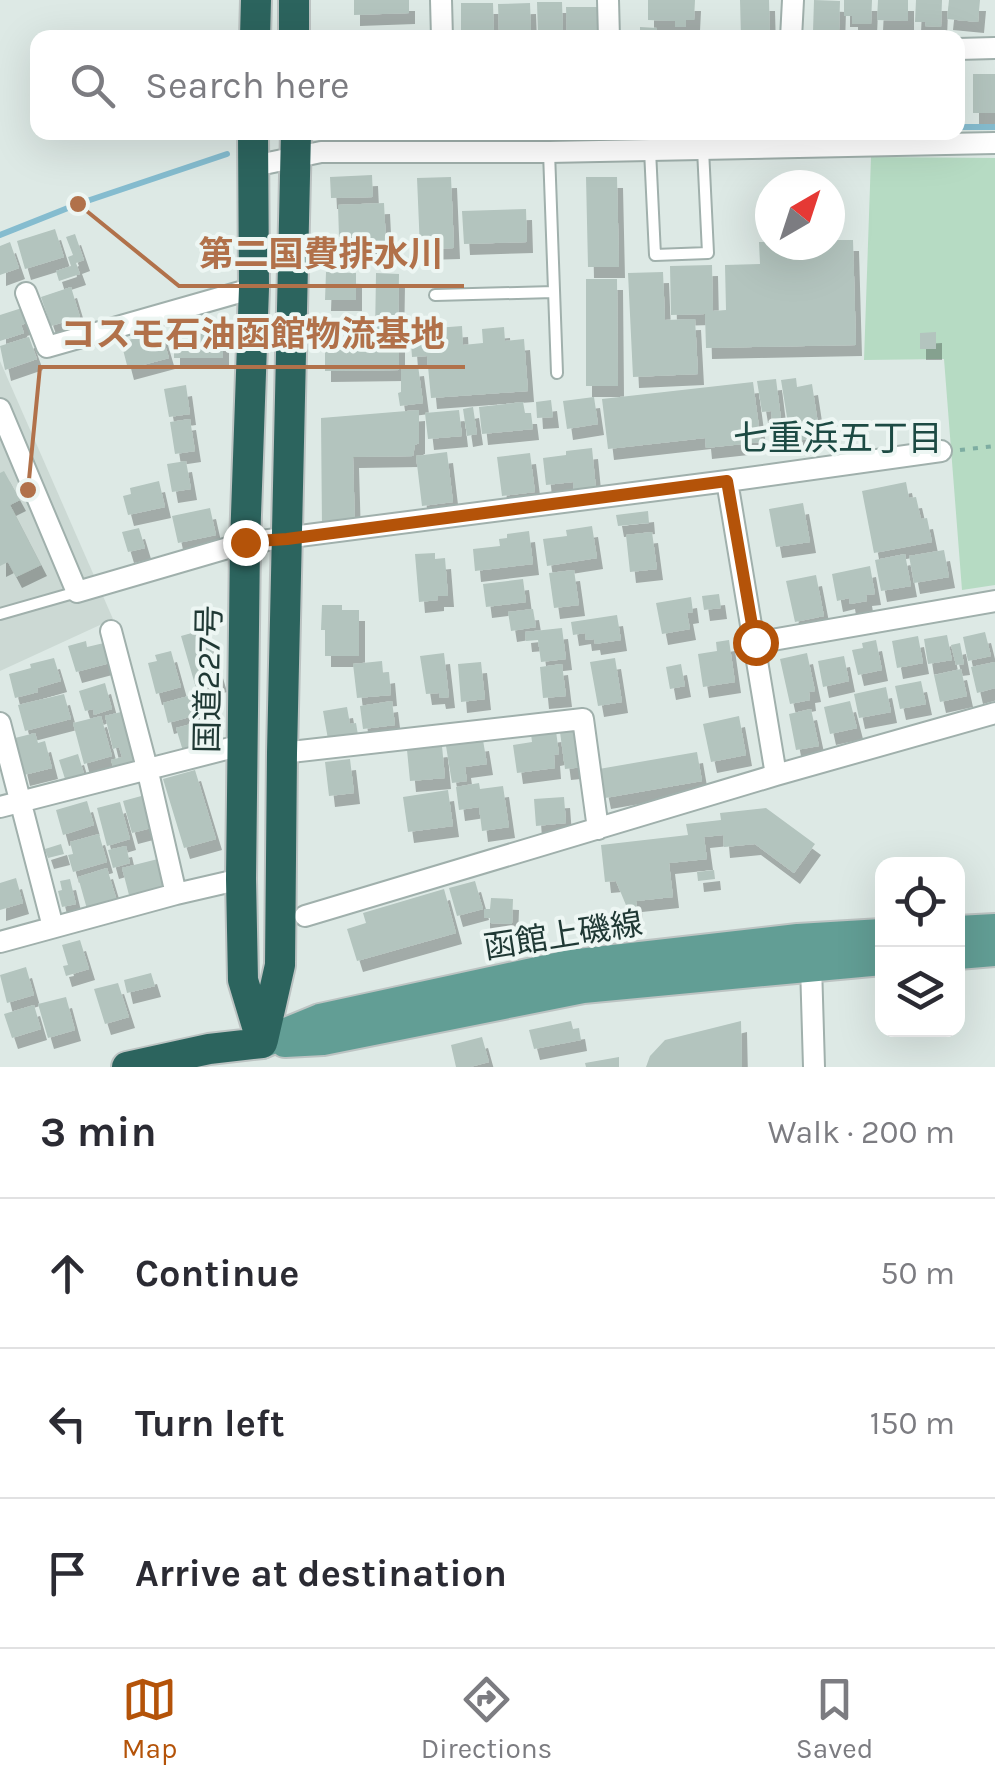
<!DOCTYPE html>
<meta charset="utf-8">
<style>
body{margin:0;font-family:Karla,"Noto Sans JP",sans-serif;background:#f7f7f7;color:#2b2b33}
.controls{position:absolute;right:30px;bottom:30px;display:grid;overflow:hidden;border-radius:20px;box-shadow:0 10px 40px #0002}
.controls button{width:90px;height:90px;display:grid;place-items:center;padding:0;border:0;border-bottom:2px solid #e1e1e2;background:#fff;color:#2b2b33;font:50px sans-serif}
.compass{position:absolute;left:755px;top:170px;width:90px;height:90px;border-radius:50%;background:#fff;box-shadow:0 10px 40px #0002;rotate:39deg}
.stop{position:absolute;width:30px;height:30px;margin:-22px;border:8px solid #b45309;border-radius:50%;background:#fff}
.stop.end{background:#b45309;border-color:#fff;box-shadow:0 2px 10px #0008}
.list{margin:0;padding:0;list-style:none}
h2{display:flex;justify-content:space-between;align-items:center;height:130px;margin:0;padding:0 40px;font-size:42px}
h2 small{font-size:32px;font-weight:400;color:#7c7c81}
.list li{display:grid;grid-template-columns:65px 1fr auto;gap:30px;align-items:center;box-sizing:border-box;height:150px;padding:0 40px;border-top:2px solid #e1e1e2}
.list b{display:block;font-size:38px;white-space:nowrap}
.list em{font-size:32px;font-style:normal;color:#7c7c81}
.icon{flex:none;width:55px;height:55px;fill:none;stroke:currentColor;stroke-width:2;stroke-linecap:round;stroke-linejoin:round}
.map{position:relative;flex:none;width:995px;height:1067px;overflow:hidden}
.search{position:absolute;background:#fff;box-shadow:0 10px 40px #0002;left:30px;right:30px;top:30px;height:110px;display:flex;align-items:center;gap:25px;box-sizing:border-box;padding:0 35px;border-radius:20px;color:#7c7c81;font-size:38px}
.sheet{height:580px;background:#fff}
nav{display:flex;justify-content:space-around;align-items:center;box-sizing:border-box;height:140px;border-top:2px solid #e1e1e2;background:#fff;font-size:28px;color:#7c7c81}
nav a{display:grid;justify-items:center;gap:5px}
nav .on{color:#b45309}
.map>svg:first-child{display:block}
.built{fill:#ccd9d4}
.green{fill:#b6dbc3}
.lines{fill:none;stroke-linecap:round;stroke-linejoin:round}
.stream{stroke:#85bccf;stroke-width:6}
.building{fill:#b3c4be;filter:url(#shadow)}
.lane-casing{stroke:#a0b0ac;stroke-width:14}
.street-casing{stroke:#a0b0ac;stroke-width:24}
.primary-casing{stroke:#bcc3c2;stroke-width:34}
.highway-casing{stroke:#bcc3c2;stroke-width:34}
.path{stroke:#7eada2;stroke-width:4;stroke-dasharray:5 8;stroke-linecap:butt}
.lane{stroke:#fff;stroke-width:10}
.street{stroke:#fff;stroke-width:20}
.primary{stroke:#629e95;stroke-width:30}
.highway{stroke:#2c645e;stroke-width:30}
.route{stroke:#b45309;stroke-width:12}
.labels{text-anchor:middle;stroke-width:8;stroke-linejoin:round;paint-order:stroke}
.street-label{font-size:32px;fill:#1f3834;stroke:#edf6f3}
.neighbourhood-label{font-size:35px;fill:#1c4a43;stroke:#edf6f3}
.leader{fill:none;stroke:#b1714a;stroke-width:4}
.callout-dot{fill:#b1714a;stroke:#edf6f3;stroke-width:4}
.callout-label{font-size:35px;text-anchor:middle;font-weight:bold;fill:#b1714a;stroke:#edf6f3;stroke-width:8;stroke-linejoin:round;paint-order:stroke}
</style>
<div class="map">
<svg width="995" height="1067" viewBox="0 0 995 1067">
<defs>
<filter id="shadow"><feDropShadow dx="6" dy="11" stdDeviation="0" flood-color="#0004"/></filter>
</defs>
<rect width="100%" height="100%" fill="#dde9e5"/>
<path class="built" d="M0 361 113 619 0 671Z"/>
<path class="green" d="M871 157 995 158V585L962 590 944 359 864 360Z"/>
<g class="lines">
<path class="stream" d="M958 127H995
M325 135 495 132
M0 235 78 204 227 154"/>
</g>
<path class="building" d="M354 0H409V13L354 15Z
M648 0H695L694 20H686V27H675V21L648 20Z
M740 0H769L770 38H741Z
M814 0 840 1 839 32H813Z
M844 0H872L871 24H852V16H844Z
M878 0H908V21L877 20Z
M916 0H942L941 27 925 26 926 22H915Z
M949 0H980L978 22 947 19Z
M537 2H562L563 33 538 34Z
M461 3H493L494 38H466V35H461Z
M530 3 531 31 499 32 498 4Z
M566 7H599V37H567Z
M640 27 657 28V38H640Z
M973 74H995V113H973Z
M372 175 373 197 331 198 330 177Z
M451 177 454 248 420 249 417 178Z
M586 177H617L619 267H588Z
M384 203 386 243H365L364 237H339L338 205Z
M526 209 527 242 464 244 462 211Z
M55 229 64 257 25 269 17 241Z
M75 234 84 260 76 263 80 274 59 281 56 271 71 266 68 257 73 255 66 237Z
M830 240H853L856 345 706 348 705 314 671 315 670 266 712 265 713 311 726 310 725 265 760 264 759 242H770V245H830Z
M10 242 19 268 0 275V246Z
M326 272 356 273V300H325Z
M663 272 665 320 695 319 698 374 633 377 628 273Z
M376 273 399 274 398 335H375Z
M586 279H617L618 386H586Z
M71 287 80 317 51 326 41 297Z
M25 307 30 322 21 325 24 333 0 341V315Z
M190 324H223V358H174V329H191Z
M462 326 463 345 483 343 482 329 504 327 505 341 524 339 528 391 431 398 427 356 412 357 410 330Z
M161 331 169 358 128 369 121 342Z
M936 332V349H920V333Z
M29 337 37 359 5 370 0 346Z
M325 340H399V370L325 371Z
M418 365 423 403 400 406 398 393 401 392V367Z
M796 378 797 387 812 384 820 437 791 442 781 380Z
M776 379 781 419 772 420 771 411 762 412 757 381Z
M753 382 761 442 706 448 705 438 608 449 602 399Z
M186 385 190 414 169 417 164 389Z
M594 397 598 424 567 429 563 401Z
M551 400 553 417 537 418 536 402Z
M523 402 525 413H531L533 429 482 434 479 407Z
M473 407 477 434 467 436 463 409Z
M419 410V443L415 445 413 456 353 457 355 526 322 529 321 418Z
M459 410 462 436 428 439 425 413Z
M190 419 195 451 175 454 170 422Z
M592 448 596 489 574 492 573 482 546 485 543 458 566 455V451Z
M447 452 453 502 422 506 416 456Z
M530 453 535 492 502 496 497 457Z
M186 461 191 489 172 492 167 464Z
M4 471 20 500 10 505 41 565 16 577 8 562 0 566V473Z
M159 481 165 507 128 515 123 496 131 494 130 488Z
M906 482 909 498 916 497 921 519 927 518 932 542 874 553 862 491Z
M803 503 810 542 776 547 769 509Z
M210 508 216 535 178 543 172 516Z
M648 511 649 523 618 526 616 515Z
M592 526 597 558 547 566 543 539 567 536 566 530Z
M139 528 145 548 128 552 122 532Z
M529 531 533 564 475 571 473 549 500 546 499 539 507 538V534Z
M652 532 657 569 630 572 626 535Z
M944 550 949 577 914 583 909 556Z
M435 553V559L445 558 448 596H438V600L419 602 415 554Z
M905 554 911 586 881 591 875 560Z
M870 566 875 594 866 595 867 601 850 604 849 598 837 601 832 574Z
M574 570 579 605 554 608 549 573Z
M816 575 824 616 795 622 786 581Z
M523 579 526 602 486 607 483 584Z
M719 594 721 608 704 610 702 596Z
M691 597 693 612 687 613 690 629 662 634 656 603Z
M322 605H342V610H359V656H325V630H321Z
M533 609 536 627 511 631 508 612Z
M617 615 621 640 595 644 594 639 586 640 585 633 573 635 571 622Z
M562 628 566 659 541 662 538 640 526 641 525 632Z
M206 629 221 681 196 688 181 636Z
M985 632 991 656 968 661 963 637Z
M947 635 952 660 928 664 924 639Z
M918 636 923 663 897 668 892 641Z
M729 640 735 682 703 687 698 654 717 651 716 642Z
M876 640 882 670 858 675 852 650 863 648 862 643Z
M86 641 87 647 104 643 110 663 76 672 68 646Z
M960 643 964 664 956 665 951 645Z
M171 651 181 687 156 694 148 663 157 661 155 655Z
M444 653 449 697 440 698 439 693 426 694 420 656Z
M807 653 815 691 809 692 810 700 790 704 780 659Z
M844 656 849 681 823 687 818 661Z
M54 658 61 681 37 688 38 692 15 698 9 674 31 668 30 664Z
M615 658 622 702 598 706 590 662Z
M382 661 383 673 389 672 391 695 357 698 353 664Z
M481 662 485 699 461 702 458 664Z
M995 662V688L977 693 971 667Z
M562 664 566 696 543 698 540 667Z
M681 664 685 686 670 689 666 667Z
M961 669 967 696 940 702 934 675Z
M921 681 926 704 900 709 895 686Z
M105 683 112 709 94 715 93 709 85 711 79 691Z
M886 687 891 712 859 718 854 694Z
M203 692 208 712 168 723 163 703Z
M64 694 71 719 25 731 18 705Z
M392 701 395 725 363 729 360 706Z
M850 701 857 728 830 734 824 707Z
M347 707 350 724 356 723 359 741 329 745 323 711Z
M811 709 819 746 796 750 789 714Z
M125 711 139 763 114 770 111 760 122 757 119 747 113 749 105 716Z
M101 716 112 756 84 764 73 723Z
M739 716 746 755 711 762 703 724Z
M214 718 221 741 183 751 176 728Z
M580 730 584 767 565 769 560 732Z
M556 731 559 754 554 755 555 768 517 773 513 745 532 742 531 734Z
M35 733 38 743 45 741 52 768 24 775 15 738Z
M483 740 487 764 465 767 467 781 452 783 446 746Z
M442 746 445 778 410 781 407 750Z
M697 752 702 781 605 798 599 769Z
M78 754 85 777 66 782 59 760Z
M350 759 354 793 329 796 325 762Z
M195 770 216 839 184 848 163 779Z
M479 783 480 789 503 786 509 827 482 831 479 807 459 810 456 787Z
M448 790 453 826 408 832 403 797Z
M145 795 155 827 132 833 123 801Z
M564 797 566 823 536 826 534 799Z
M87 801 94 825 63 835 56 810Z
M120 802 130 839 107 846 97 808Z
M766 808 815 844 794 873 755 844 724 847 723 835 704 837 707 859 669 863 673 897 636 901 637 909 628 910 616 881 605 882 601 845 688 835 686 824 721 820 720 813Z
M99 834 107 862 73 872 68 855 73 854 70 842Z
M61 844 64 854 48 858 45 849Z
M126 846 130 863 113 868 108 850Z
M158 859 165 886 129 895 122 868Z
M107 868 117 901 87 909 78 877Z
M714 870 715 879 698 881 697 872Z
M16 878 23 903 0 910V883Z
M70 879 76 904 62 907 58 891 62 890 60 881Z
M475 881 483 909 457 916 449 888Z
M444 889 456 933 357 961 347 929 366 923 363 913Z
M491 898 513 899 512 924 490 923V918H484V909H490Z
M80 940 89 969 66 976 63 966 68 965 62 945Z
M26 967 34 995 7 1003 0 975Z
M151 973 155 986 127 993 124 980Z
M118 983 129 1017 105 1024 94 989Z
M66 997 75 1030 48 1038 38 1004Z
M34 1005 41 1029 12 1038 4 1014Z
M571 1021 573 1029 579 1028 581 1040 534 1049 529 1030Z
M741 1021 742 1067H646L650 1056 665 1040Z
M482 1037 489 1062 470 1067H456L451 1045Z
M619 1057V1067H586L585 1063Z"/>
<g class="lines">
<defs>
<path id="lane" d="M650 150 655 255 708 253 703 149
M549 152 557 373
M435 295 554 292
M0 614 77 592"/>
<path id="street" d="M441 0 442 38
M608 0 609 38
M791 38 793 0
M958 49 995 48
M254 166 321 152H549L995 143
M26 293 47 347 254 288
M0 409 77 592 245 543 727 481 941 451
M727 481 776 775
M111 631 147 768 176 894
M755 643 995 601
M0 723 53 927
M282 753 583 719 598 829
M0 807 242 745
M305 916 776 775 995 713
M0 942 176 894 241 879
M811 965 814 1067"/>
<path id="primary" d="M958 931 995 929
M958 954 995 951
M285 1042 323 1040 583 988 882 960
M262 1043 320 1019 570 965 798 939 882 934"/>
<path id="highway" d="M294 0V38
M255 38 256 0
M253 132 254 288 245 543 241 879 243 980 262 1043
M263 1040 280 965 282 753 296 132
M127 1067 209 1049 262 1043"/>
</defs>
<use href="#lane" class="lane-casing"/>
<use href="#street" class="street-casing"/>
<use href="#primary" class="primary-casing"/>
<use href="#highway" class="highway-casing"/>
<path class="path" d="M960 450 995 446"/>
<use href="#lane" class="lane"/>
<use href="#street" class="street"/>
<use href="#primary" class="primary"/>
<use href="#highway" class="highway"/>
</g>
<g class="lines">
<path class="route" d="M245 542 287 539 727 481 755 642"/>
</g>
<g class="labels">
<g class="street-label">
<text transform="translate(208 679) rotate(-89)" y="11">国道227号</text>
<text transform="translate(563 935) rotate(-9)" y="11">函館上磯線</text>
</g>
<g class="neighbourhood-label">
<text x="838" y="450">七重浜五丁目</text>
</g>
</g>
<path class="leader" d="M78 204L179 286H464M28 490L40 367H465"/>
<g class="callout-dot">
<circle cx="78" cy="204" r="10"/>
<circle cx="28" cy="490" r="10"/>
</g>
<g class="callout-label">
<text x="321" y="266">第二国費排水川</text>
<text x="253" y="346">コスモ石油函館物流基地</text>
</g>
</svg>
<div class="controls">
<button><svg class="icon" aria-label="locate" viewBox="0 0 24 24"><circle cx="12" cy="12" r="6"/><path d="M12 2v4M12 18v4M2 12h4M18 12h4"/></svg></button>
<button><svg class="icon" aria-label="layers" viewBox="0 0 24 24"><path d="M12 4l9 5-9 5-9-5zM3 14l9 5 9-5"/></svg></button>
</div>
<svg class="compass" viewBox="-18 -18 36 36"><path d="M0-13l5 13h-10z" fill="#e53935"/><path d="M0 13l5-13h-10z" fill="#7c7c81"/></svg>
<div class="stop" style="left:755px;top:642px"></div>
<div class="stop end" style="left:245px;top:542px"></div>
<div class="search"><svg class="icon" aria-label="search" viewBox="0 0 24 24"><circle cx="10" cy="10" r="6"/><path d="M15 15l6 6"/></svg>Search here</div>
</div>
<section class="sheet">
<h2>3 min<small>Walk · 200 m</small></h2>
<ul class="list">
<li><svg class="icon" aria-label="ahead" viewBox="0 0 24 24"><path d="M12 20V5M6 11l6-6 6 6"/></svg><div><b>Continue</b></div><em>50 m</em></li>
<li><svg class="icon" aria-label="left" viewBox="0 0 24 24"><path d="M17 20v-9H6M10 6l-5 5 5 5"/></svg><div><b>Turn left</b></div><em>150 m</em></li>
<li><svg class="icon" aria-label="arrive" viewBox="0 0 24 24"><path d="M6 21V4h12l-3 4 3 4H6"/></svg><div><b>Arrive at destination</b></div></li>
</ul>
</section>
<nav>
<a class="on"><svg class="icon" aria-label="map" viewBox="0 0 24 24"><path d="M3 6l6-2 6 2 6-2v14l-6 2-6-2-6 2zM9 4v14M15 6v14"/></svg>Map</a>
<a><svg class="icon" aria-label="directions" viewBox="0 0 24 24"><path d="M12 3l9 9-9 9-9-9zM9 14v-3h6M13 9l2 2-2 2"/></svg>Directions</a>
<a><svg class="icon" aria-label="saved" viewBox="0 0 24 24"><path d="M7 4h10v16l-5-4-5 4z"/></svg>Saved</a>
</nav>
